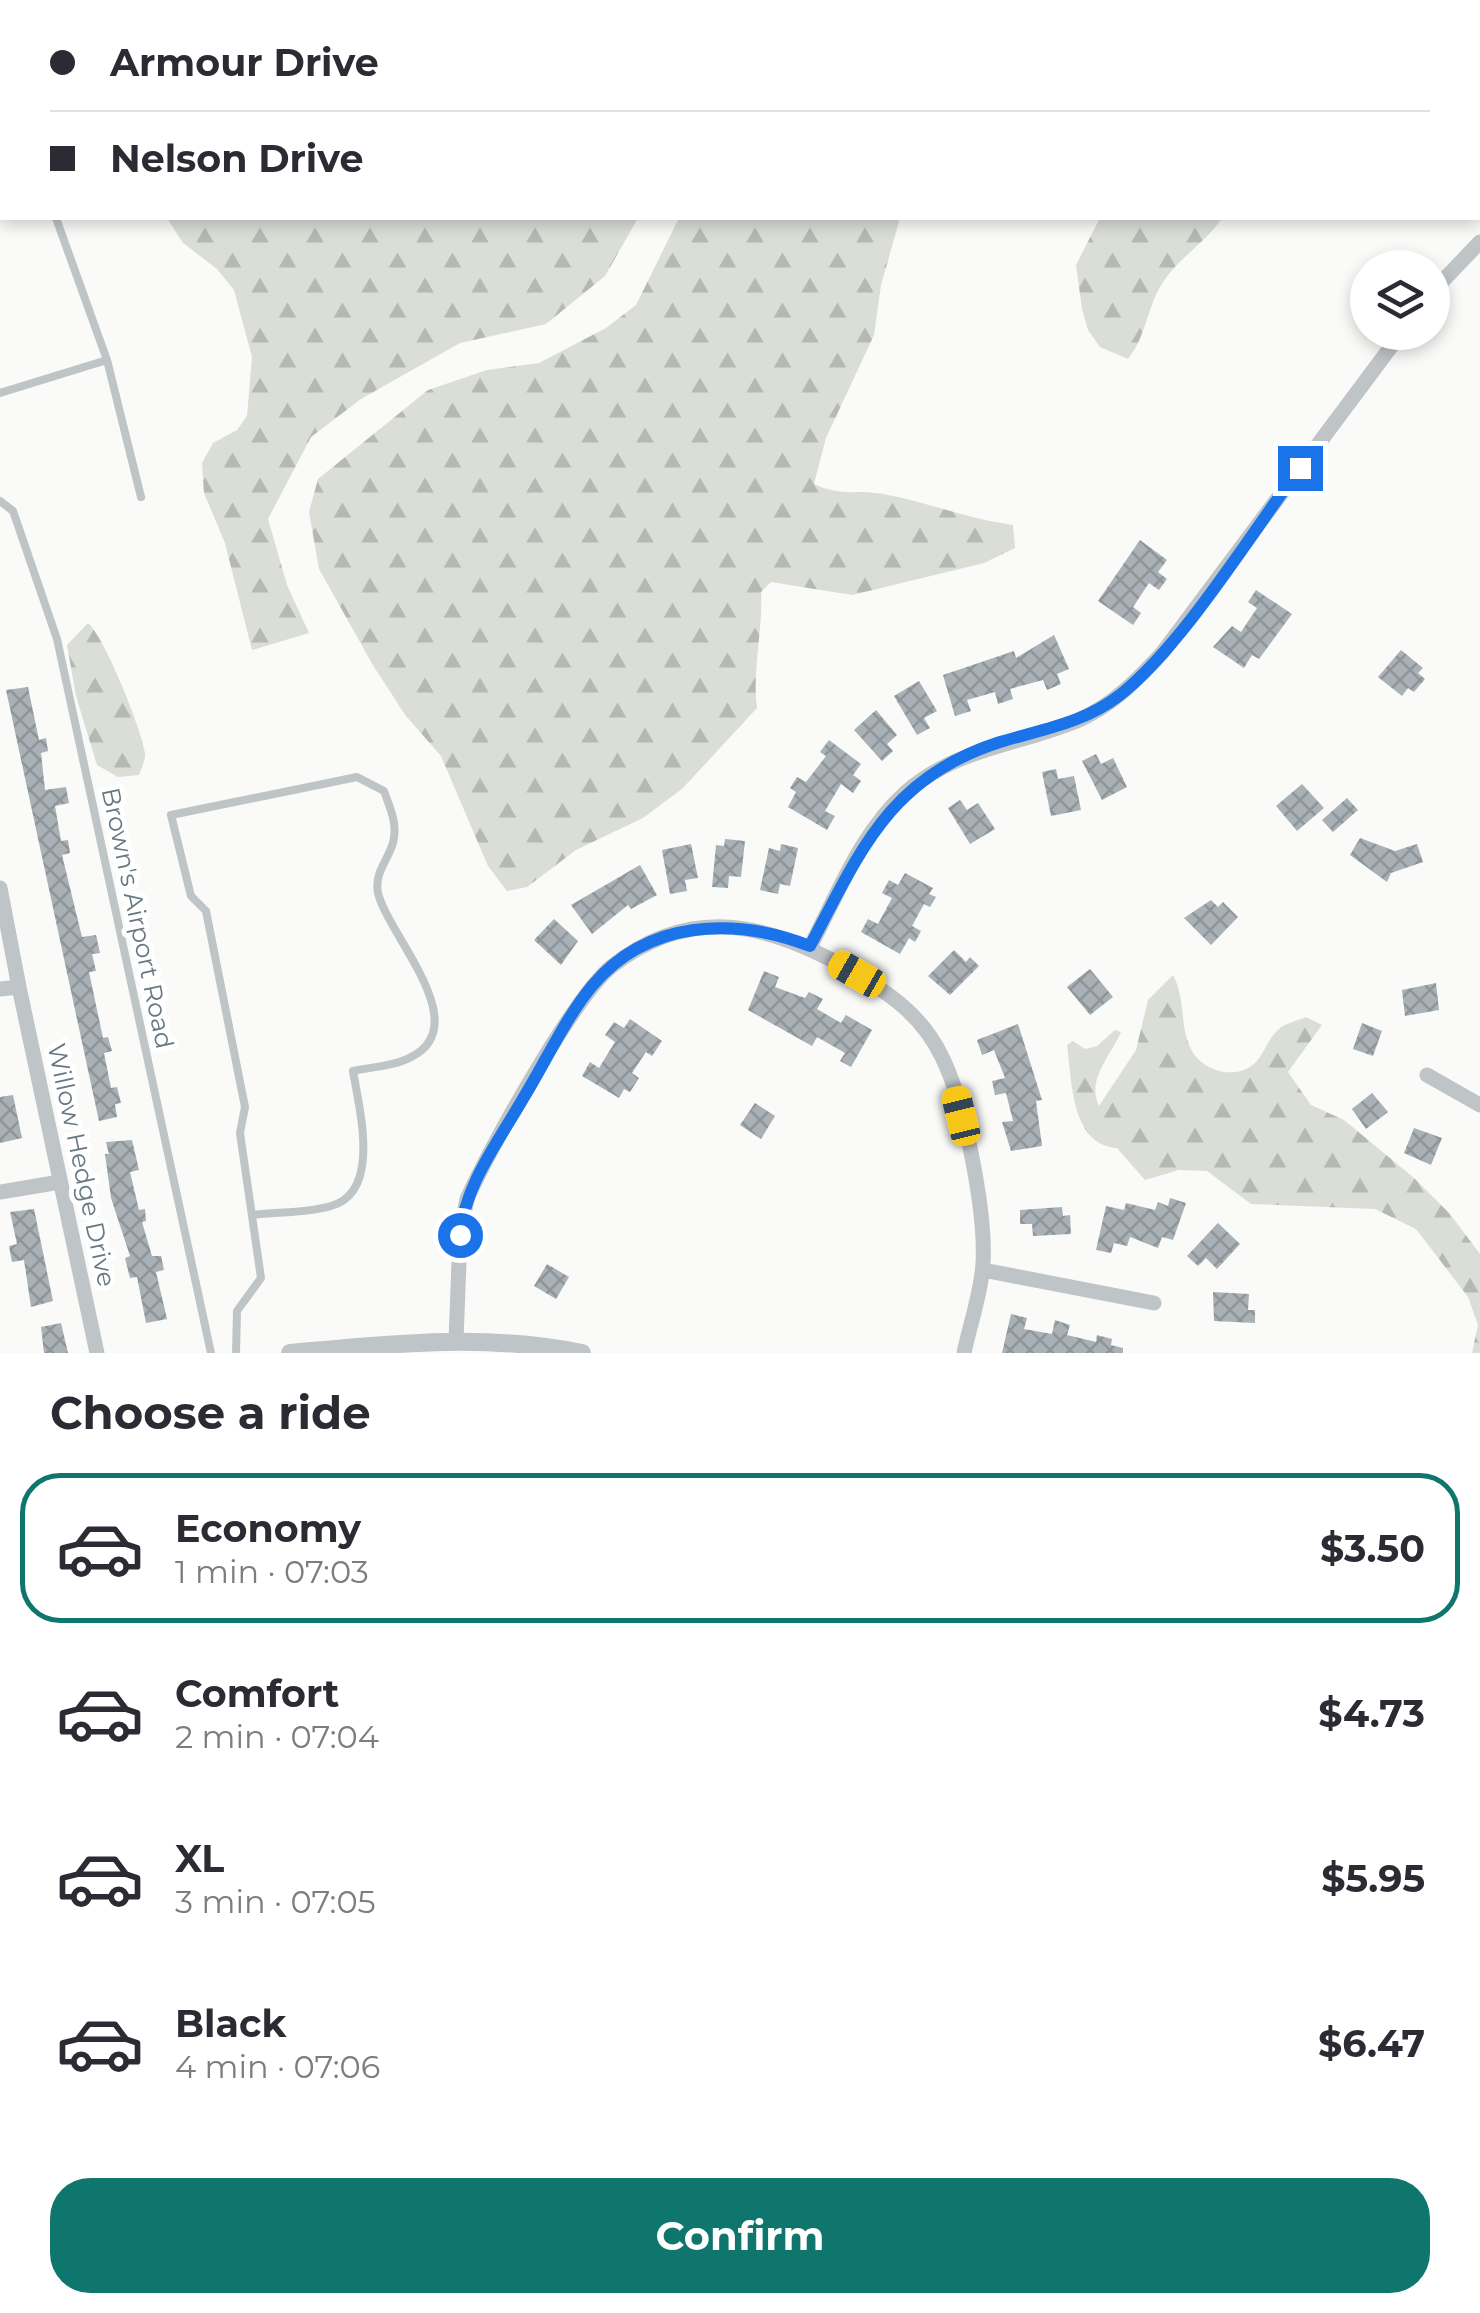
<!DOCTYPE html>
<html lang="en">
<head>
<meta charset="utf-8">
<style>
	:root { --surface:#fff; --page:#f2f2f3; --text:#2b2b33; --muted:#7c7c81; --line:#e1e1e2; --accent:#0f766e }
	body { margin:0; font-family:Montserrat,sans-serif; background:var(--page); color:var(--text); height:100vh; display:flex; flex-direction:column; font-size:38px; white-space:nowrap }
	* { box-sizing:border-box; margin:0 }
	p { font-size:32px; color:var(--muted) }
	.icon { flex:none; width:55px; height:55px; fill:none; stroke:currentColor; stroke-width:2; stroke-linecap:round; stroke-linejoin:round }
	.map { position:relative; height:1353px; overflow:hidden }
	.panel { display:flex; flex-direction:column; background:var(--surface); flex:1 }
	.panel>* { flex:none }
	.top-card { position:absolute; left:0px; top:0px; width:1480px; height:220px; box-shadow:0 5px 15px #0003; display:grid; align-content:center; height:220px; padding:0 50px; background:var(--surface) }
	.fabs { position:absolute; left:1350px; top:250px; display:grid; gap:20px }
	.fabs a { display:grid; place-items:center; width:100px; height:100px; border-radius:50%; background:var(--surface); box-shadow:0 5px 15px #0003; font-size:50px }
	.end { position:absolute; width:45px; height:45px; margin:-22px; border:12px solid #1a73e8; background:#fff; box-shadow:0 0 0 5px #fff }
	.from { border-radius:50% }
	.car { position:absolute; width:30px; height:60px; margin:-30px -15px; border-radius:12px; box-shadow:0 0 8px 2px #0007; background:linear-gradient(#f5c518 24%,#345 0 40%,#f5c518 0 76%,#345 0 86%,#f5c518 0) }
	.top-card b { display:flex; align-items:center; gap:35px; height:95px; font-size:38px }
	.top-card b+b { border-top:2px solid var(--line) }
	.top-card i { width:25px; height:25px; background:var(--text) }
	ul { padding:0; list-style:none }
	li { display:flex; align-items:center; gap:30px; height:150px; margin:0 20px 15px; padding:0 30px; border:5px solid transparent; border-radius:40px }
	li div { flex:1 }
	li b { display:block; font-size:38px }
	li em { font-style:normal; font-weight:700 }
	li.active { border-color:var(--accent) }
	li>.icon { width:90px; height:90px; stroke-width:1.5 }
	h2 { padding:0 50px; font-size:45px; line-height:120px }
	.cta { display:flex; gap:20px; margin-top:auto; padding:20px 50px }
	.cta a { flex:1; height:115px; border-radius:40px; background:var(--accent); color:#fff; font-size:40px; font-weight:700; line-height:115px; text-align:center }
	.map>svg:first-child { display:block }
	.forest { fill:url(#forest-firs) }
	.lines { fill:none; stroke-linecap:round; stroke-linejoin:round }
	.stream { stroke:#b8c5c8; stroke-width:5 }
	.building { fill:url(#building-cross-hatch) }
	.service { stroke:#bfc4c7; stroke-width:8 }
	.minor { stroke:#bfc4c7; stroke-width:15 }
	.tertiary { stroke:#bfc4c7; stroke-width:18 }
	.route { stroke:#1a73e8; stroke-width:12 }
	.labels { text-anchor:middle; stroke-width:10; stroke-linejoin:round; paint-order:stroke }
	.street-label { font-size:25px; fill:#667780; stroke:#fff }
</style>
</head>
<body>
<div class="map">
<svg width="1480" height="1353" viewBox="0 0 1480 1353">
	<defs>
		<pattern id="forest-firs" width="22" height="20" patternUnits="userSpaceOnUse" patternTransform="scale(2.5)"><rect width="22" height="20" fill="#daded7"/><path d="M5 1l3.5 6h-7zM16 11l3.5 6h-7z" fill="#b5b9b4"/></pattern>
		<pattern id="building-cross-hatch" width="8" height="8" patternUnits="userSpaceOnUse" patternTransform="scale(2.5)"><rect width="8" height="8" fill="#a9b1b6"/><path d="M0 0l8 8M0 8l8-8" fill="none" stroke="#8d9599"/></pattern>
	</defs>
	<rect width="100%" height="100%" fill="#fafaf8"/>
	<path class="forest" d="M60 0H468L469 2H61Z
		M167 218H638L605 276 546 324 460 343 361 399 311 437 268 519 287 585 309 633 252 650 225 543 204 493 202 463 213 443 237 430 247 416 252 357 234 290 217 269 183 243Z
		M679 218H900L881 285 874 335 826 438 814 484C838 496 857 490 883 494 927 502 968 519 1013 525L1015 548 984 563 852 595 771 582 761 592C763 632 752 669 757 708L683 788 643 818 576 850 527 887 507 891 488 866 441 756 406 716 374 667 319 569 309 512 318 479 428 390 487 370 539 363 606 328 636 305Z
		M1100 218H1222C1205 244 1175 260 1160 287 1147 310 1145 338 1128 359L1100 347 1088 330 1082 309 1076 265Z
		M88 623C104 636 142 730 145 753 146 759 141 769 139 775L118 777 97 765 76 696 67 645Z
		M1173 975C1186 999 1179 1025 1191 1049 1202 1072 1238 1081 1256 1062 1265 1052 1268 1039 1278 1030 1285 1023 1297 1021 1306 1017L1322 1025 1288 1072 1311 1105 1344 1120 1414 1178 1450 1214 1480 1254V1353H1472L1478 1325 1468 1297 1416 1229 1375 1209 1251 1204 1207 1171 1179 1170 1145 1180 1117 1148C1071 1145 1072 1081 1067 1045L1073 1041 1085 1049 1097 1046 1115 1030 1121 1032C1111 1056 1086 1079 1099 1106L1136 1050 1148 1000Z"/>
	<g class="lines">
		<path class="stream" d="M1362 0 1363 2"/>
	</g>
	<path class="building" d="M1140 540 1167 560 1158 572 1167 579 1159 590 1149 583 1133 607 1141 613 1133 625 1098 601Z
		M1256 590 1292 614 1259 659 1252 655 1244 668 1213 647 1232 626 1241 632 1257 608 1248 602Z
		M1054 635 1069 669 1057 674 1061 684 1047 690 1043 680 1010 689 1013 699 998 704 995 692 967 700 971 711 955 716 943 675 1014 651 1016 658Z
		M1401 650 1423 668 1418 673 1425 679 1414 692 1408 688 1402 696 1378 677Z
		M919 681 937 711 924 718 930 728 917 735 894 696Z
		M28 687 39 740 46 738 48 751 41 753 45 790 66 787 69 803 55 806 61 841 68 840 70 853 62 855 82 937 96 935 100 953 92 954 96 971 89 972 103 1038 108 1037 112 1051 104 1053 111 1088 117 1087 121 1103 115 1104 117 1117 99 1121 6 690Z
		M876 710 897 735 887 744 893 751 882 761 854 730Z
		M829 740 861 764 853 775 861 781 853 793 841 784 825 811 835 816 827 830 788 807 796 792 790 788 797 777 806 782 826 756 820 752Z
		M1096 754 1101 764 1113 758 1127 787 1102 800 1082 761Z
		M1056 769 1058 779 1074 776 1081 810 1051 816 1042 772Z
		M1302 784 1324 808 1297 831 1276 806Z
		M1347 798 1358 810 1333 832 1322 820Z
		M960 800 967 810 978 803 995 829 970 844 948 808Z
		M1360 838 1395 851 1417 844 1423 862 1391 873 1387 882 1350 855Z
		M725 839 745 841 741 877 729 876 728 888 712 887 716 845 724 846Z
		M691 844 698 878 685 880 687 891 670 894 662 850Z
		M781 844 798 848 790 886 780 884 778 894 760 890 769 848 780 851Z
		M640 865 657 895 631 909 628 905 592 934 571 905Z
		M905 873 933 888 929 894 936 897 930 907 924 904 912 926 921 931 915 942 909 938 900 954 861 932 868 919 878 924 892 898 882 893 889 880 898 885Z
		M1211 900 1218 907 1223 902 1238 917 1211 945 1184 918Z
		M554 919 578 941 561 965 534 940Z
		M954 950 966 962 970 957 979 966 950 995 928 976Z
		M1090 969 1113 997 1090 1015 1067 987Z
		M764 971 779 977 775 987 805 998 809 992 823 999 817 1009 841 1023 846 1015 872 1030 851 1067 840 1061 845 1053 817 1037 812 1046 748 1010Z
		M1436 983 1439 1010 1405 1016 1402 990Z
		M630 1019 662 1041 652 1056 646 1052 632 1073 639 1078 630 1092 624 1089 619 1098 582 1076 590 1062 599 1068 615 1042 605 1035 614 1022 624 1028Z
		M1362 1023 1382 1031 1373 1056 1353 1049Z
		M1018 1024 1042 1100 1036 1101 1042 1146 1011 1151 1002 1122 1013 1121 1006 1093 995 1095 992 1081 1005 1078 994 1050 982 1055 977 1040Z
		M1372 1093 1388 1112 1366 1129 1352 1109Z
		M13 1095 22 1138 0 1143V1097Z
		M755 1103 775 1116 761 1139 740 1125Z
		M1414 1128 1442 1138 1431 1165 1404 1153Z
		M132 1140 139 1170 130 1172 139 1210 145 1209 146 1221 142 1222 152 1256H161L164 1270 156 1272 167 1319 146 1323 137 1277 130 1278 125 1258 130 1256 111 1198 105 1154H109L106 1142Z
		M1170 1198 1186 1203 1173 1240 1162 1237 1158 1248 1130 1237 1127 1246 1114 1243 1111 1253 1096 1250 1106 1206 1124 1210 1126 1203 1155 1210 1158 1202 1168 1206Z
		M1062 1207 1063 1216 1070 1215 1071 1234 1033 1236 1032 1224H1020V1210Z
		M34 1209 53 1301 31 1307 24 1260 12 1262 9 1246 17 1244 10 1212Z
		M1218 1223 1240 1244 1217 1269 1206 1258 1198 1266 1187 1256Z
		M547 1264 569 1277 556 1299 534 1286Z
		M1213 1292 1249 1294 1248 1310H1255V1323L1214 1321Z
		M1011 1314 1027 1318 1024 1329 1052 1334 1055 1320 1070 1325 1067 1335 1096 1342 1097 1335 1112 1339 1111 1345 1123 1348V1353H1002Z
		M61 1323 68 1353H44L41 1327Z"/>
	<g class="lines">
		<path class="service" d="M0 63 2 69
			M107 360 141 497
			M0 393 107 360 56 218
			M0 501 13 511 57 639 211 1353
			M236 1353 237 1311 261 1278 240 1133 245 1107 206 911 191 896 171 815 357 777 384 791C390 808 398 824 393 843 388 860 374 873 378 893 388 935 474 1023 413 1056 396 1066 372 1067 353 1071 359 1108 382 1192 331 1206 308 1213 278 1212 253 1215"/>
		<path class="minor" d="M1432 292 1480 242
			M0 888 19 987 0 989
			M810 947C838 894 861 832 906 792 958 747 1021 745 1081 719 1114 704 1139 678 1163 652L1402 332
			M19 987 97 1353
			M1427 1075 1480 1105
			M0 1192 60 1182
			M983 1270 1154 1303
			M456 1341 460 1235 467 1199C488 1151 574 997 611 967 691 904 768 923 850 970 889 993 922 1015 942 1057 965 1103 986 1213 983 1264 981 1294 970 1324 964 1353"/>
		<path class="tertiary" d="M290 1353C388 1344 485 1333 582 1353"/>
	</g>
	<g class="lines">
		<path class="route" d="M460 1235C465 1184 499 1141 524 1097 546 1061 565 1019 592 986 648 919 735 917 810 946 860 852 889 777 1000 742 1043 729 1084 723 1120 695 1183 645 1250 535 1300 468"/>
	</g>
	<g class="labels">
		<g class="street-label">
			<text transform="translate(138 918) rotate(78)" y="9">Brown's Airport Road</text>
			<text transform="translate(82 1165) rotate(78)" y="9">Willow Hedge Drive</text>
		</g>
	</g>
</svg>
<div class="fabs">
<a><svg class="icon" aria-label="layers" viewBox="0 0 24 24"><path d="M12 4l9 5-9 5-9-5zM3 14l9 5 9-5"/></svg></a>
</div>
<i class="end from" style="left:460px;top:1235px"></i>
<i class="end" style="left:1300px;top:468px"></i>
<i class="car" style="left:857px;top:974px;rotate:300deg"></i>
<i class="car" style="left:961px;top:1116px;rotate:346deg"></i>
<div class="top-card">
<b><i class="from"></i>Armour Drive</b>
<b><i></i>Nelson Drive</b>
</div>
</div>
<section class="panel">
<h2>Choose a ride</h2>
<ul>
<li class="active"><svg class="icon" aria-label="car" viewBox="0 0 24 24"><path d="M5 17H2v-5l4-1 3-4h7l3 4 3 1v5h-3M9 17h6M6 11h13"/><circle cx="7" cy="17" r="2"/><circle cx="17" cy="17" r="2"/></svg><div><b>Economy</b><p>1 min · 07:03</p></div><em>$3.50</em></li>
<li><svg class="icon" aria-label="car" viewBox="0 0 24 24"><path d="M5 17H2v-5l4-1 3-4h7l3 4 3 1v5h-3M9 17h6M6 11h13"/><circle cx="7" cy="17" r="2"/><circle cx="17" cy="17" r="2"/></svg><div><b>Comfort</b><p>2 min · 07:04</p></div><em>$4.73</em></li>
<li><svg class="icon" aria-label="car" viewBox="0 0 24 24"><path d="M5 17H2v-5l4-1 3-4h7l3 4 3 1v5h-3M9 17h6M6 11h13"/><circle cx="7" cy="17" r="2"/><circle cx="17" cy="17" r="2"/></svg><div><b>XL</b><p>3 min · 07:05</p></div><em>$5.95</em></li>
<li><svg class="icon" aria-label="car" viewBox="0 0 24 24"><path d="M5 17H2v-5l4-1 3-4h7l3 4 3 1v5h-3M9 17h6M6 11h13"/><circle cx="7" cy="17" r="2"/><circle cx="17" cy="17" r="2"/></svg><div><b>Black</b><p>4 min · 07:06</p></div><em>$6.47</em></li>
</ul>
<div class="cta"><a>Confirm</a></div>
</section>
</body>
</html>
